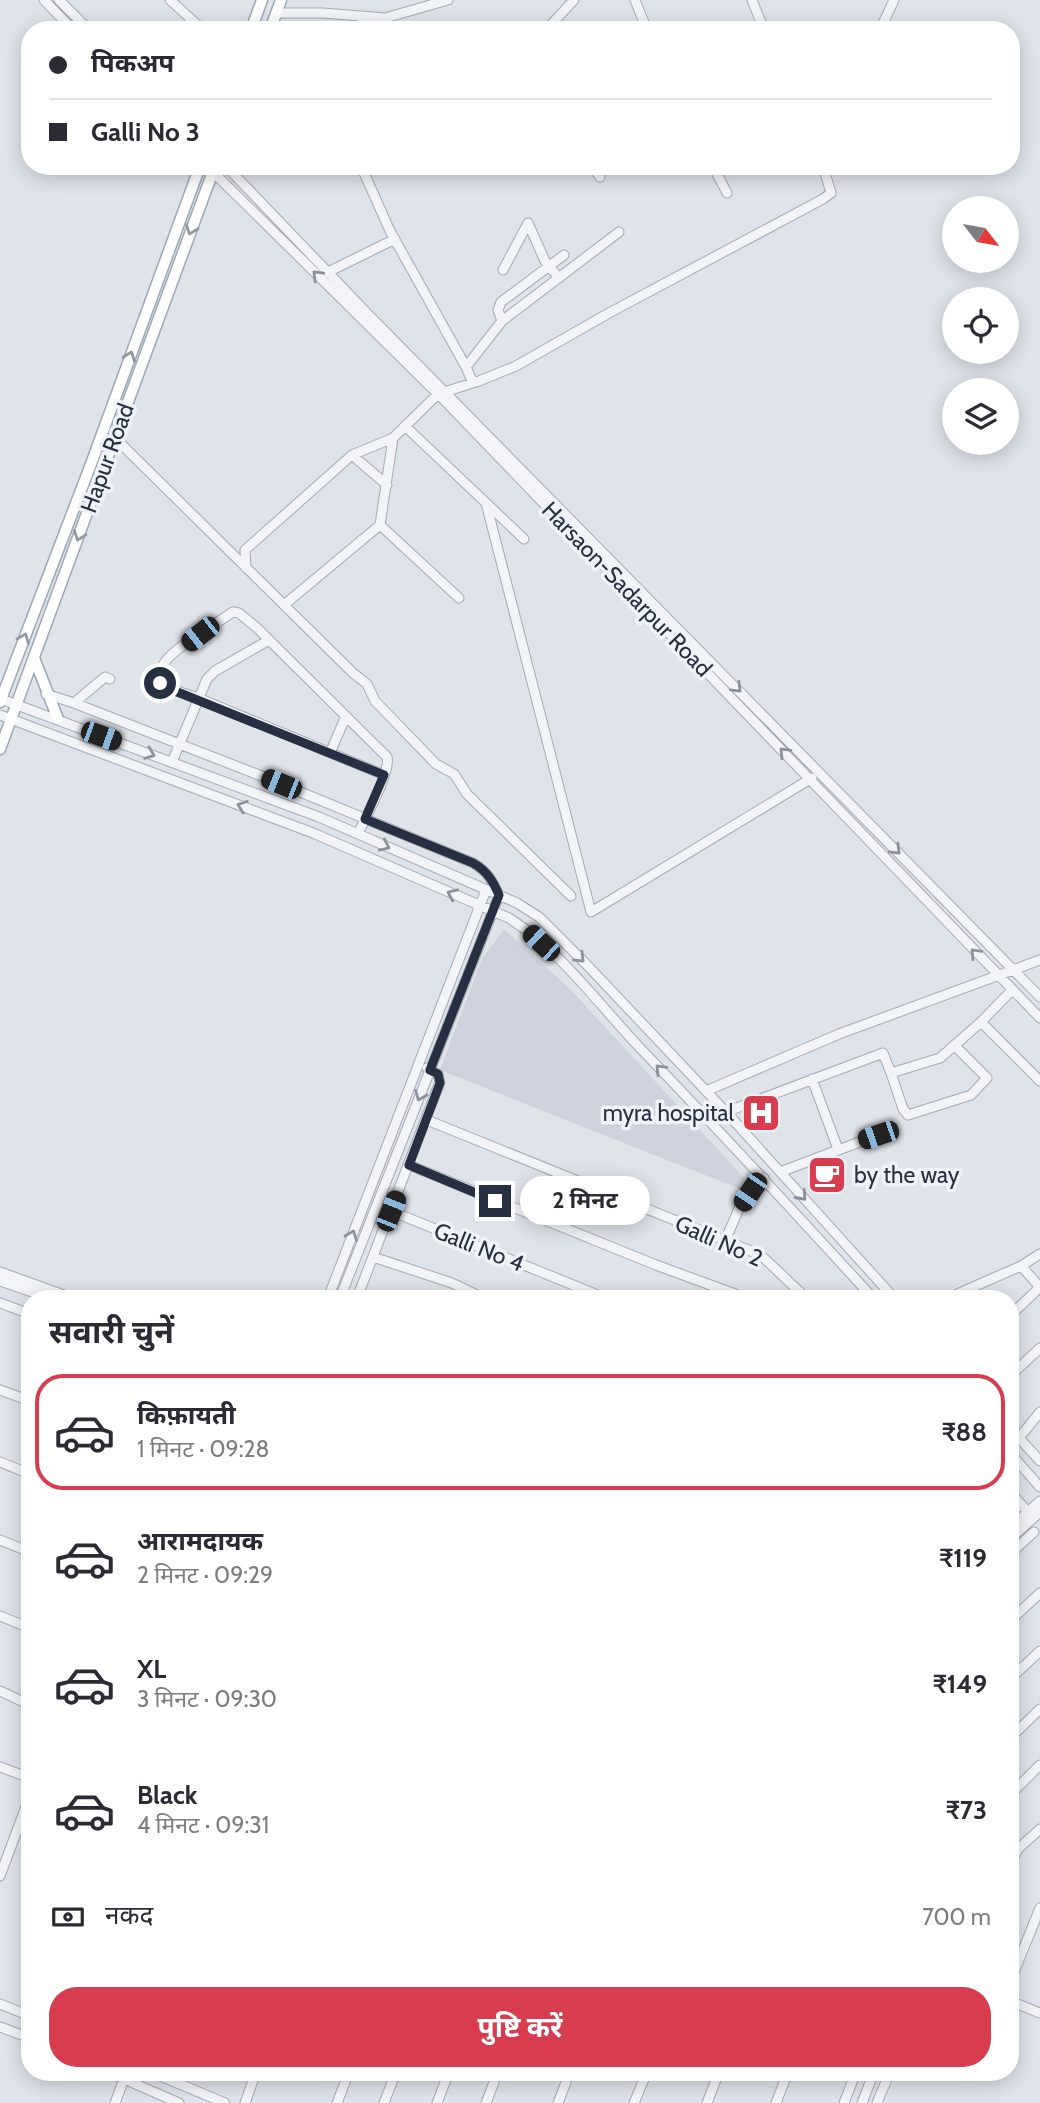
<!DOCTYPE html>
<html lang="hi">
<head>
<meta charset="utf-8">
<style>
	:root { --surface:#fff; --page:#f2f2f3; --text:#2b2b33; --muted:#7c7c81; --line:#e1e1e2; --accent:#d73c4f }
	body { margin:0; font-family:Cabin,"Noto Sans Devanagari",sans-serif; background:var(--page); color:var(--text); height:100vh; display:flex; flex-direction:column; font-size:26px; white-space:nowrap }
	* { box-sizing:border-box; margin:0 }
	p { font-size:23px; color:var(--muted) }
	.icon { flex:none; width:38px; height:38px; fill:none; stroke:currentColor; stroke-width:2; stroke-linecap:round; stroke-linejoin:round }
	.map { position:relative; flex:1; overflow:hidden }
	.details { position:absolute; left:21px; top:1290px; width:998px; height:791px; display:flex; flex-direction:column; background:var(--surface); border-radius:28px; box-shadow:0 4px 18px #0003 }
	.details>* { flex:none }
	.banner { position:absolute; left:21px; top:21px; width:999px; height:154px; border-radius:28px; box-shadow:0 4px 18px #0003; display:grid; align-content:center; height:154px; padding:0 28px; background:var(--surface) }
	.needle { width:46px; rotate:121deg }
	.tools { position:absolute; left:942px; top:196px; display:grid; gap:14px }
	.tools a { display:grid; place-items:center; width:77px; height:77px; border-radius:50%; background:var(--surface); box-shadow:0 4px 18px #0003; font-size:35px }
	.end { position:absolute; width:32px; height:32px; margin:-16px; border:9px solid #273042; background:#fff; box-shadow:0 0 0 4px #fff }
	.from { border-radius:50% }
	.bubble { position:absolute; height:49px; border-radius:24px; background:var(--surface); box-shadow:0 4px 18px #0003; font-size:23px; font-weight:700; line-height:49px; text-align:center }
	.car { position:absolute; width:21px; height:42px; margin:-21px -10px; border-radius:9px; box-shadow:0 0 5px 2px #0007; background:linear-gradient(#222 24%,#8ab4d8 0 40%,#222 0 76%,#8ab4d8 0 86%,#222 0) }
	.banner b { display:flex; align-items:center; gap:24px; height:66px; font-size:26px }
	.banner b+b { border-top:2px solid var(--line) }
	.banner i { width:18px; height:18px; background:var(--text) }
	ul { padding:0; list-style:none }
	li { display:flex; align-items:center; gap:21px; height:116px; margin:0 14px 10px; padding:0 14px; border:4px solid transparent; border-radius:28px }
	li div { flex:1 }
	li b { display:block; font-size:26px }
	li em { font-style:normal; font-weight:700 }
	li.on { border-color:var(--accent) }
	li>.icon { width:63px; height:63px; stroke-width:1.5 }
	h2 { padding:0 28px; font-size:32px; line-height:84px }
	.pay { display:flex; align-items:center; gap:18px; height:77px; padding:0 28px; font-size:26px }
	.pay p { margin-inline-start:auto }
	.button { display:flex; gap:14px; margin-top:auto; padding:14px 28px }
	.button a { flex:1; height:80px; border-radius:28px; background:var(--accent); color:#fff; font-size:28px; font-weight:700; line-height:80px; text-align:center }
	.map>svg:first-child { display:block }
	.built { fill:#cdd2dc }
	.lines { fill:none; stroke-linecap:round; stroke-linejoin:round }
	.minor-casing { stroke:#a4aab4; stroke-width:11 }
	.major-casing { stroke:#9ea7b6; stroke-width:13 }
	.minor { stroke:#f2f4f8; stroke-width:9 }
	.major { stroke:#fff; stroke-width:10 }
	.oneway { stroke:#9398a0 }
	.oneway2 { stroke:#8c929d }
	.route { stroke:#273042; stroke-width:9 }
	.labels { text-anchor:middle; stroke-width:7; stroke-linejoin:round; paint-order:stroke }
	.street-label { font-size:23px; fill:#273042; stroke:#eff2f7 }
	.poi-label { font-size:23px; fill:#273042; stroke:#eff2f7; text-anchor:end }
</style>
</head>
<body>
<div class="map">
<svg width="1040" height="2103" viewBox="0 0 1040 2103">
	<rect width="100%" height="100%" fill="#dfe3ea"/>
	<path class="built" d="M504 929 570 989 749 1183 743 1190 440 1070 482 959Z"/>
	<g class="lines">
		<g class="minor-casing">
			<path id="minor" d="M44 0 73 30
				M59 0 89 30
				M170 0 203 30
				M635 0 647 30
				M752 0 764 30
				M276 13H323L385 18 448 0
				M360 16 371 30
				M378 19 400 30
				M546 30 574 0
				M880 30 894 0
				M207 166 443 399 1040 1018
				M226 166 367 313 1040 997
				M361 166 390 231 466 367 473 383
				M592 166 600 177
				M713 166 727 193
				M528 223 545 261 559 278
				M503 270 528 223
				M328 272 395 239
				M502 321 619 232
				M466 367 502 321 498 310 501 302 564 255
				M405 426 524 539
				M115 438 353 673 367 684 375 701 436 764 454 774 467 794 571 896
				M393 438 380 525 459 598
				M352 455 387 485
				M486 503 591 912 812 778
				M246 568 245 550 352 455 393 438 438 394 479 381 516 366 609 313 823 199 831 193 823 166
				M284 605 380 525
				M46 694 74 703 105 677 110 679
				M1 699 319 817 517 903 539 917 588 966 726 1112 894 1298
				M74 703 259 775 473 863C487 871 493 881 499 896L493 911 340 1298
				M0 715 313 833 509 918C561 951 599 1005 641 1049 720 1131 797 1215 873 1298
				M330 753 346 716
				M172 762 207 679 215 671 269 640
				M358 834C365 818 391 772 387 757L257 628 239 613 233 612C217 623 175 647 165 662 160 668 161 676 160 683L165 687 198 698 384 775
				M981 1022 1040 1081
				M891 1073 903 1109 908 1115 971 1095 987 1078 954 1045
				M812 1079 838 1149
				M706 1091 839 1034 1040 960
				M726 1112 883 1053 891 1073 940 1058 981 1022 1012 990
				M427 1120 751 1251 764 1258 806 1298
				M409 1165 656 1265 735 1294 740 1298
				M780 1172 878 1135
				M391 1211 605 1298
				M725 1241 741 1204 764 1178
				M373 1257 452 1283 483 1298
				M0 1272 72 1298
				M0 1281 50 1298
				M328 1298 486 890
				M357 1298 440 1082 438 1074 427 1068
				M948 1298 1021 1266 1040 1254
				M0 1303 30 1314
				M1010 1316 1040 1287 1021 1266
				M1010 1376 1040 1348
				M0 1390 30 1401
				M1010 1428 1040 1461
				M1019 1438 1040 1412
				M1010 1453 1040 1487
				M0 1462 30 1474
				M1010 1492 1030 1514
				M1010 1514 1021 1504
				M1010 1528 1040 1501
				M1010 1539 1040 1512
				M0 1540 30 1552
				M1010 1554 1034 1532
				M0 1616 30 1628
				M1010 1621 1040 1593
				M1010 1679 1040 1651
				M0 1691 30 1705
				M1010 1738 1040 1709
				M0 1767 30 1778
				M1010 1795 1040 1765
				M1010 1863 1019 1848 1040 1829
				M0 1876 30 1796
				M1010 1982 1040 1908
				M1010 2001 1040 2013
				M0 2004 30 2016
				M25 2014 30 2000
				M0 2027 30 2038
				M108 2072 179 2103
				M151 2072 225 2103
				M115 2103 124 2079
				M245 2103 256 2072
				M337 2103 349 2072
				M384 2103 396 2072
				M437 2103 449 2072
				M486 2103 498 2072
				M558 2103 570 2072
				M634 2103 647 2072
				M707 2103 719 2072
				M776 2103 788 2072
				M844 2103 856 2072
				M862 2103 874 2072
				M877 2103 890 2072"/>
		</g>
		<g class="major-casing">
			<path id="major" d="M251 30 262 0
				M270 30 281 0
				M34 658 58 719
				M0 702 91 464 200 166
				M0 749 215 166"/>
		</g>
		<use href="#minor" class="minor"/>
		<use href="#major" class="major"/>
	</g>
	<defs><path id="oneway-chevron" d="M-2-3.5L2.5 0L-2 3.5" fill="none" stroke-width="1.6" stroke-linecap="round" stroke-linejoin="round" transform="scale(1.75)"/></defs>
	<g class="oneway">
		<use href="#oneway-chevron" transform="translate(191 230) rotate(110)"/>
		<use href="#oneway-chevron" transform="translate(130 356) rotate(-70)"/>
		<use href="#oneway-chevron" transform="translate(79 536) rotate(110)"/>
		<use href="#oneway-chevron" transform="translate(24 638) rotate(-69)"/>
	</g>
	<g class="oneway2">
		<use href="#oneway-chevron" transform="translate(317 275) rotate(-135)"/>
		<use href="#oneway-chevron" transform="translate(737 688) rotate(45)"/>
		<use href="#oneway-chevron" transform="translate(784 752) rotate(-134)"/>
		<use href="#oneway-chevron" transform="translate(150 754) rotate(21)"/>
		<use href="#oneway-chevron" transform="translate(242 806) rotate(-160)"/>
		<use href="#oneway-chevron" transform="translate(385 846) rotate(24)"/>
		<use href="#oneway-chevron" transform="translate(896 850) rotate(45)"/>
		<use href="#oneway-chevron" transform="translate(452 894) rotate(-156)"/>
		<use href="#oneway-chevron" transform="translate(975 953) rotate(-134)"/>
		<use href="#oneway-chevron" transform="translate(580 958) rotate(45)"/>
		<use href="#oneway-chevron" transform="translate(660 1069) rotate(-134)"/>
		<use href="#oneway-chevron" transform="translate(420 1096) rotate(112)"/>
		<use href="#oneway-chevron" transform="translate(802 1196) rotate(48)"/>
		<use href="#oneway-chevron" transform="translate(352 1235) rotate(-69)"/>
	</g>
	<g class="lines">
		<path class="route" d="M160 683 165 687 384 775 365 819 473 863C487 871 493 881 499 895L430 1070 438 1074 440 1083 409 1165 495 1201"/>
	</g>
	<defs>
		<g id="hospital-square" transform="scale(2.0125)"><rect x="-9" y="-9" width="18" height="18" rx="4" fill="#d73c4f" stroke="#eff2f7"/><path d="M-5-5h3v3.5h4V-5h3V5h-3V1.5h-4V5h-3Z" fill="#fff"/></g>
		<g id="cafe-square" transform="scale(2.0125)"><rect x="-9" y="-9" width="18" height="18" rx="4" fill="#d73c4f" stroke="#eff2f7"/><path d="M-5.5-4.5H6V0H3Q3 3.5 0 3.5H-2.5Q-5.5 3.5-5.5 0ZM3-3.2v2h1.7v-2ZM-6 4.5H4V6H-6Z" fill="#fff"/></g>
	</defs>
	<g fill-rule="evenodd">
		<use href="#hospital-square" x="761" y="1113"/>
		<use href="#cafe-square" x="827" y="1175"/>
	</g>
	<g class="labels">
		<g class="street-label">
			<text transform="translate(107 458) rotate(-70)" y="8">Hapur Road</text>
			<text transform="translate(627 589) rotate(46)" y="8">Harsaon-Sadarpur Road</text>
			<text transform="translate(719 1241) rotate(24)" y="8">Galli No 2</text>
			<text transform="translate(479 1247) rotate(22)" y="8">Galli No 4</text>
		</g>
		<g class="poi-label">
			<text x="734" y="1121">myra hospital</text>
			<text x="854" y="1183" text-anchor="start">by the way</text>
		</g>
	</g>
</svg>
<div class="tools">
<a><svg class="needle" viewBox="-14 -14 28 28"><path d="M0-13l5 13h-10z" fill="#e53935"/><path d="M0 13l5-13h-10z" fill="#7c7c81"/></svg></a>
<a><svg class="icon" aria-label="locate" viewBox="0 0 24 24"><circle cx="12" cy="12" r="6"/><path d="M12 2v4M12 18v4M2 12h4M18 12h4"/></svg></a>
<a><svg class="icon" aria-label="layers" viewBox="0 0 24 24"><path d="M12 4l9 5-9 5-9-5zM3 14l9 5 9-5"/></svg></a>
</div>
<i class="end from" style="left:160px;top:683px"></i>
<i class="end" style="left:495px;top:1201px"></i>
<div class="bubble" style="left:520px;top:1176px;width:130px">2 मिनट</div>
<i class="car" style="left:200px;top:634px;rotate:232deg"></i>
<i class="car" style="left:101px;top:736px;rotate:110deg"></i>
<i class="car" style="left:281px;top:784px;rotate:292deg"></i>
<i class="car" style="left:541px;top:943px;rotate:313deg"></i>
<i class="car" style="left:878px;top:1135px;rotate:251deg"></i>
<i class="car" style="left:750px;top:1192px;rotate:214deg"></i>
<i class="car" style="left:391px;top:1211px;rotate:22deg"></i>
<div class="banner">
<b><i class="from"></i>पिकअप</b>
<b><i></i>Galli No 3</b>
</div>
<section class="details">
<h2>सवारी चुनें</h2>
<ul>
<li class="on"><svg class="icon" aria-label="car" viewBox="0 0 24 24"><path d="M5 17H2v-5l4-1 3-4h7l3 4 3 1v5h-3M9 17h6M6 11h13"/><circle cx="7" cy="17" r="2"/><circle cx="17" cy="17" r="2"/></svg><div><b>किफ़ायती</b><p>1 मिनट · 09:28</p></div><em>₹88</em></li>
<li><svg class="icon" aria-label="car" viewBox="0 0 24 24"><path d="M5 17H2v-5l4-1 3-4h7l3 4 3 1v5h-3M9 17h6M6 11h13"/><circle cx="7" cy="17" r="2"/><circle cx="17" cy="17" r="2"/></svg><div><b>आरामदायक</b><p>2 मिनट · 09:29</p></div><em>₹119</em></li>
<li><svg class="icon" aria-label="car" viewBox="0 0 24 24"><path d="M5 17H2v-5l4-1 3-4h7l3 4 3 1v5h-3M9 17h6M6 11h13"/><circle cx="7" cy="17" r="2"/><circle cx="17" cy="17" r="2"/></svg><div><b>XL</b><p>3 मिनट · 09:30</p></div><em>₹149</em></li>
<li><svg class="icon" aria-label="car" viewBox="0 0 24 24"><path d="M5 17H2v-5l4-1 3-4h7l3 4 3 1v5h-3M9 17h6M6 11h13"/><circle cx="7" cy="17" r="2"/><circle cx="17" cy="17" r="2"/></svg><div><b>Black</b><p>4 मिनट · 09:31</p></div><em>₹73</em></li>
</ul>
<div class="pay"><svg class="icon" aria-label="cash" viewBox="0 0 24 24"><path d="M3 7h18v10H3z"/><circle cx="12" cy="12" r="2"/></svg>नकद<p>700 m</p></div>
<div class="button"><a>पुष्टि करें</a></div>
</section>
</div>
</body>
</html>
